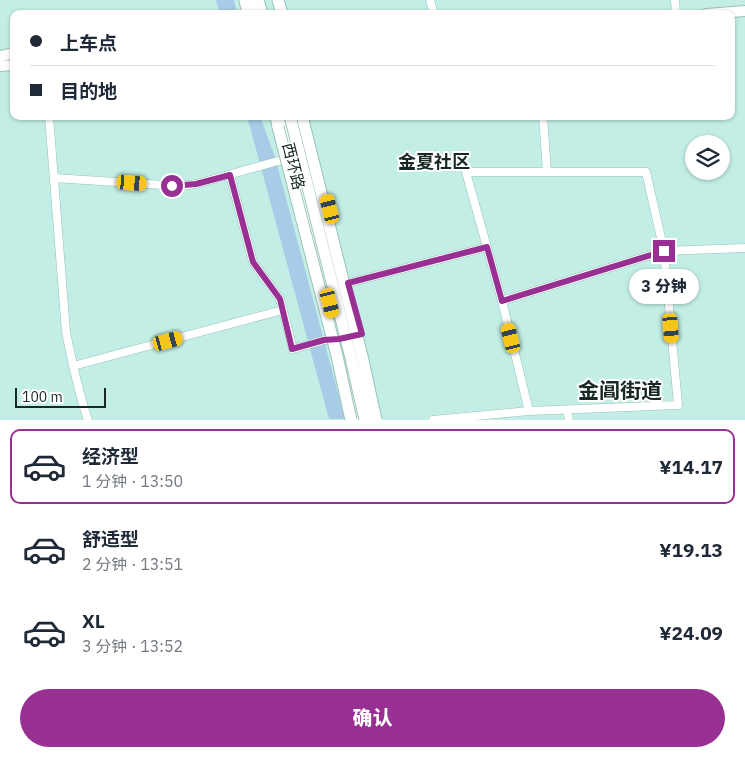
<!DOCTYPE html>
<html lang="zh">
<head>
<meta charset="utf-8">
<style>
	:root { --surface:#fff; --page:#f2f2f3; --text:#1f2937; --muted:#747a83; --line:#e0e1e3; --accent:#983094 }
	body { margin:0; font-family:"IBM Plex Sans","Noto Sans SC",sans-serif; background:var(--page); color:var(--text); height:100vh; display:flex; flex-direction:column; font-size:19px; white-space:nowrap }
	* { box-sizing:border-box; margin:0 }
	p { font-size:16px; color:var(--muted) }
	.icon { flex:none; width:28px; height:28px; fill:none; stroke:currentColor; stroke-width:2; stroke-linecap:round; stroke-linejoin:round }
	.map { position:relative; height:420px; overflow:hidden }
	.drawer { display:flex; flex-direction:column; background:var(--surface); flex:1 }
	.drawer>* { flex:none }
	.top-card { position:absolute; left:10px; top:10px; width:725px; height:110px; border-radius:10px; box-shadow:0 1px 4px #0004; display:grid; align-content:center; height:110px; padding:0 20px; background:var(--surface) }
	.fabs { position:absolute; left:685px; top:135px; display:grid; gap:10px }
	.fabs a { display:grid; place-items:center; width:45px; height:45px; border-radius:50%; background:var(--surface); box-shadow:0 1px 4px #0004; font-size:25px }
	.scale { position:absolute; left:15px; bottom:12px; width:91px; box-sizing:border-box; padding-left:5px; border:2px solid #172825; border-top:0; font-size:14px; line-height:18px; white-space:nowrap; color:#172825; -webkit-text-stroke:4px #fff; paint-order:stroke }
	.end { position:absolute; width:22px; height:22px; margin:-11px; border:6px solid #983094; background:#fff; box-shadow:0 0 0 2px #fff }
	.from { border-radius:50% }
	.bubble { position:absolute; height:35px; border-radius:18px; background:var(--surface); box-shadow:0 1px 4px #0004; font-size:16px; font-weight:800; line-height:35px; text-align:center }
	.car { position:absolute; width:15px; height:30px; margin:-15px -8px; border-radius:6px; box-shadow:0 0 4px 1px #0007; background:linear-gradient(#f5c518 24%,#345 0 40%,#f5c518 0 76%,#345 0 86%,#f5c518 0) }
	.top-card b { display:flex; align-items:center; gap:18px; height:48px; font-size:19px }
	.top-card b+b { border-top:1px solid var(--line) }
	.top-card i { width:12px; height:12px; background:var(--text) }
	ul { padding:9px 0 0; list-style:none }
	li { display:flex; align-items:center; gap:15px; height:75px; margin:0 10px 8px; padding:0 10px; border:2px solid transparent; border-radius:10px }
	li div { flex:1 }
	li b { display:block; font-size:19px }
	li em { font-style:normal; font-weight:800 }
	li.on { border-color:var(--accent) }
	li>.icon { width:45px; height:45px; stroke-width:1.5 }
	.action { display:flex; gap:10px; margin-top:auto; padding:10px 20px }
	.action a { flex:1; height:58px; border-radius:30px; background:var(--accent); color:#fff; font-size:20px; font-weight:800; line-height:58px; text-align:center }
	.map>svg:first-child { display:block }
	.water { fill:#a8cce7 }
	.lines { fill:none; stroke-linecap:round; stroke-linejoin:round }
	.minor-casing { stroke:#98c3bb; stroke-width:9 }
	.major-casing { stroke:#98c3bb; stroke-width:12 }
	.highway-casing { stroke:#98c3bb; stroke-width:13 }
	.minor { stroke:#fff; stroke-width:8 }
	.major { stroke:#fff; stroke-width:10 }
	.highway { stroke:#fff; stroke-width:11 }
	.highway-bridge-casing { stroke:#98c3bb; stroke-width:13; stroke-linecap:butt }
	.highway-bridge { stroke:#fff; stroke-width:11 }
	.route { stroke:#983094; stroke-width:6 }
	.labels { text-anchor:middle; stroke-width:4; stroke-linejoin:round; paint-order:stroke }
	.street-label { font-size:16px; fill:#172825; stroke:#fff }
	.neighbourhood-label { font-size:18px; font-weight:bold; fill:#172825; stroke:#fff }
	.district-label { font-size:21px; font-weight:bold; fill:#172825; stroke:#fff }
</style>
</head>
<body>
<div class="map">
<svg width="745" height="420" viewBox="0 0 745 420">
	<rect width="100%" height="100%" fill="#c2eee6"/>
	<path class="water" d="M216 0H234L237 14H220Z
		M247 116H260L275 157 345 419H329Z"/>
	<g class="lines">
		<g class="minor-casing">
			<path id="minor" d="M430 0 434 14
				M675 0 676 14
				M49 116 66 332C72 362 78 391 88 420
				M543 116 547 172
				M230 175 253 262 280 299 293 349 324 340H337
				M54 178 179 186 196 184 278 161 291 160
				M348 283 487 247
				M502 301 664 251 745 248
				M73 366 283 310
				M567 410 569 420
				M433 420 529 411 678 405 664 251 646 172H466L502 301 529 411"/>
		</g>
		<g class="major-casing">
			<path id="major" d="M251 0 255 14
				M707 14 745 11
				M0 56 14 53
				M0 66 14 65
				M282 116 344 360 357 420"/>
		</g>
		<g class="highway-casing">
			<path id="highway" d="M245 0 248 14
				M258 0 262 14
				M278 0 282 14
				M276 116 278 127"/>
		</g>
		<use href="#minor" class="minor"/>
		<use href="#major" class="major"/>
		<use href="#highway" class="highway"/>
		<g class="highway-bridge-casing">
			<path id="highway-bridge" d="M290 116 351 358 365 420
				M302 116 362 356 376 420
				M278 127 337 356 351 420"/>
		</g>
		<use href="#highway-bridge" class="highway-bridge"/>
	</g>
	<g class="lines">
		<path class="route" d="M172 186 196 184 230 175 253 262 280 299 292 349 324 340 339 339 362 334 348 283 487 247 502 301 664 251"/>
	</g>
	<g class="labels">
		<g class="street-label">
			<text transform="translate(294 166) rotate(76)" y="6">西环路</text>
		</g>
		<g class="neighbourhood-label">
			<text x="434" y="168">金夏社区</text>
		</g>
		<g class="district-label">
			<text x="620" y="398">金阊街道</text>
		</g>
	</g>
</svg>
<div class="fabs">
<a><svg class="icon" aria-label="layers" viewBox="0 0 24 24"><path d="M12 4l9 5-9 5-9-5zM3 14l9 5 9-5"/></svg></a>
</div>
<div class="scale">100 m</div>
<i class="end from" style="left:172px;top:186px"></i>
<i class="end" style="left:664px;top:251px"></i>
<div class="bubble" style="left:629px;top:269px;width:70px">3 分钟</div>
<i class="car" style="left:132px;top:183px;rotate:94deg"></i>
<i class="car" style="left:330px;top:209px;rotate:346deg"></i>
<i class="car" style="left:330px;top:303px;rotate:166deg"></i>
<i class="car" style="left:671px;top:328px;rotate:175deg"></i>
<i class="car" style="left:511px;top:338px;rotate:346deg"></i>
<i class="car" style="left:168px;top:341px;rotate:75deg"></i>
<div class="top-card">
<b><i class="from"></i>上车点</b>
<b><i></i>目的地</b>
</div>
</div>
<section class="drawer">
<ul>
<li class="on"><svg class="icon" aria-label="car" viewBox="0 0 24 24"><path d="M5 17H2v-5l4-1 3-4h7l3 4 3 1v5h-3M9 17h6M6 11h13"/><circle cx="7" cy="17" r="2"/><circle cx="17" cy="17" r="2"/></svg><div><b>经济型</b><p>1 分钟 · 13:50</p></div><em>¥14.17</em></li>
<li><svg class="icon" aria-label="car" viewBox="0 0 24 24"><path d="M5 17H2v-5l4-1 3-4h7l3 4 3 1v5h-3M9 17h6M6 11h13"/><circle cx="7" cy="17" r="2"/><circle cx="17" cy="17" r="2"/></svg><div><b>舒适型</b><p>2 分钟 · 13:51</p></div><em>¥19.13</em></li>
<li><svg class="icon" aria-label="car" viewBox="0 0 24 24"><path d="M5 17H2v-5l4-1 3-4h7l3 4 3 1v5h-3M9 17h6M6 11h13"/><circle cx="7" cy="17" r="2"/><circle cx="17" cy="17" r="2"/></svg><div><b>XL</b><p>3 分钟 · 13:52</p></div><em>¥24.09</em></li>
</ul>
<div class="action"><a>确认</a></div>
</section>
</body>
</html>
